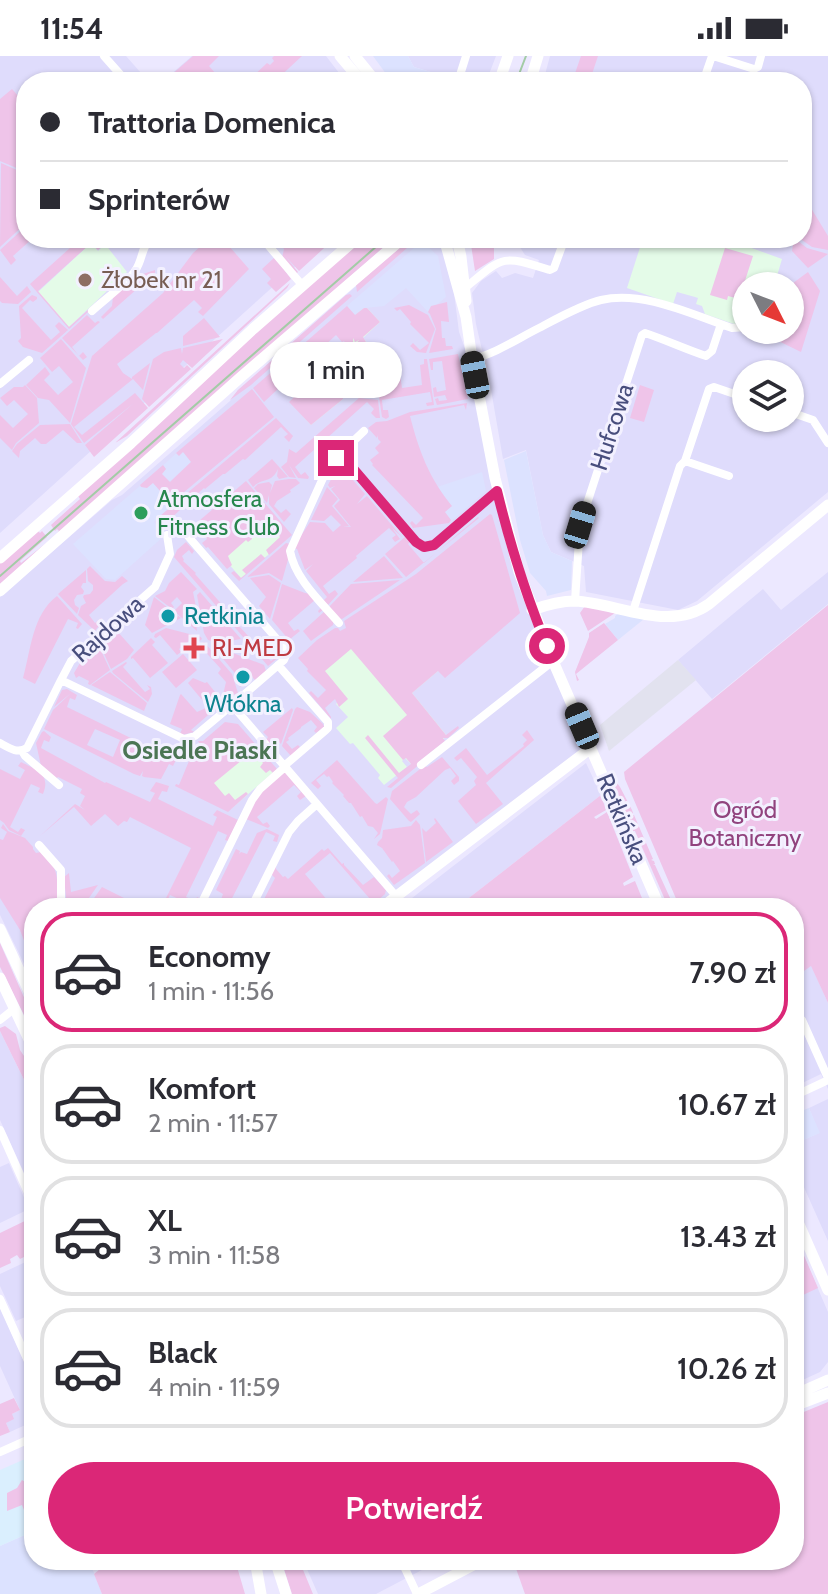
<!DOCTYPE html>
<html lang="pl">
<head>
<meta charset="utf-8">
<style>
	:root { --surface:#fff; --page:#f7f7f7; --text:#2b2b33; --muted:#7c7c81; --line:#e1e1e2; --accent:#db2777 }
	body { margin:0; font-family:Cabin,sans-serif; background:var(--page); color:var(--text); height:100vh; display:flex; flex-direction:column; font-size:30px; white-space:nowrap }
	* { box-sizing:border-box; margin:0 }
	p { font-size:26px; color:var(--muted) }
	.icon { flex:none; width:44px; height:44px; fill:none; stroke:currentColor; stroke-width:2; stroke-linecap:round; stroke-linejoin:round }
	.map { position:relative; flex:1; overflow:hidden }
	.drawer { position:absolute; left:24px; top:842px; width:780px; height:672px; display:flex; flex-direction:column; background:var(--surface); border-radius:32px; box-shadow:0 2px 6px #0004 }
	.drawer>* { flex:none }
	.guide { position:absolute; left:16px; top:16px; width:796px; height:176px; border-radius:32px; box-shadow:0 2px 6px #0004; display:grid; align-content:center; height:176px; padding:0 24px; background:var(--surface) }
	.needle { width:52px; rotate:132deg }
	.fabs { position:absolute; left:732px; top:216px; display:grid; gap:16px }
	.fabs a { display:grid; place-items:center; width:72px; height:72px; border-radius:50%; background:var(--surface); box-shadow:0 2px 6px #0004; font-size:40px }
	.end { position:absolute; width:36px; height:36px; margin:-18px; border:10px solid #db2777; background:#fff; box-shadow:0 0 0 4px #fff }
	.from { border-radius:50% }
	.bubble { position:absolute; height:56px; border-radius:28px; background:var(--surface); box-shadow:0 2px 6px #0004; font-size:26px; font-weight:600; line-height:56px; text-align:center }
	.car { position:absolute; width:24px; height:48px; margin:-24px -12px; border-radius:10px; box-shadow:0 0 6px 2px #0007; background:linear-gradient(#222 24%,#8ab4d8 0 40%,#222 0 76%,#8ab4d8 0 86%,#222 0) }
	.guide b { display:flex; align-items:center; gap:28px; height:76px; font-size:30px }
	.guide b+b { border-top:2px solid var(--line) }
	.guide i { width:20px; height:20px; background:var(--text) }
	ul { padding:14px 0 0; list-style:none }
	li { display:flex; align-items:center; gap:24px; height:120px; margin:0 16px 12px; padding:0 8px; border:4px solid var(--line); border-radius:32px }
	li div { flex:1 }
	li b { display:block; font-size:30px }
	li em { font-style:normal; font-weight:600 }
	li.on { border-color:var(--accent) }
	li>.icon { width:72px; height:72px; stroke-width:1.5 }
	.primary-button { display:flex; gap:16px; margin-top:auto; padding:16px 24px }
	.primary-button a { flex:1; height:92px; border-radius:48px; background:var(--accent); color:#fff; font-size:32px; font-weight:600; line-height:92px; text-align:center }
	.status { display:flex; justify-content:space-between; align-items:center; height:56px; padding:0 40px; background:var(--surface); direction:ltr }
	.status svg { height:22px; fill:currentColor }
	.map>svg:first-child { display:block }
	.residential { fill:#dfdcfc; fill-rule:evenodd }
	.commercial { fill:#dce2ff }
	.industrial { fill:#e2e2ef }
	.education { fill:#e4fbe8 }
	.medical { fill:#daeffe }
	.green { fill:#efc4e9; fill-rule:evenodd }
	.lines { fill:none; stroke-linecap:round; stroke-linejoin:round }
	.street { stroke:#fff; stroke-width:8 }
	.secondary { stroke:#fff; stroke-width:11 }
	.tram { stroke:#a3cba6; stroke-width:2 }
	.route { stroke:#db2777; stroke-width:10 }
	.education-dot { fill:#8d6e63; stroke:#f3f1ff; stroke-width:3 }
	.leisure-dot { fill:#2e9e5b; stroke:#f3f1ff; stroke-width:3 }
	.culture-dot { fill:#0f9aa8; stroke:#f3f1ff; stroke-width:3 }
	.health-dot { fill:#e0444e; stroke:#f3f1ff; stroke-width:3 }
	.labels { text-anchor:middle; stroke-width:6; stroke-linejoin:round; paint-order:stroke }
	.education-label { font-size:24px; fill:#785e54; stroke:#f3f1ff; text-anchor:start }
	.street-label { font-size:24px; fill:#484e7d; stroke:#f3f1ff }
	.leisure-label { font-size:24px; fill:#27864d; stroke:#f3f1ff; text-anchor:start }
	.culture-label { font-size:24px; fill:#0d838f; stroke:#f3f1ff; text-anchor:start }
	.health-label { font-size:24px; fill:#be3a42; stroke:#f3f1ff; text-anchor:start }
	.park-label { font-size:24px; fill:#91437e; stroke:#f3f1ff }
	.neighbourhood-label { font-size:26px; font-weight:bold; fill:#4b7554; stroke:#f3f1ff }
</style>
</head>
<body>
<div class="status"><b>11:54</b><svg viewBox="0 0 49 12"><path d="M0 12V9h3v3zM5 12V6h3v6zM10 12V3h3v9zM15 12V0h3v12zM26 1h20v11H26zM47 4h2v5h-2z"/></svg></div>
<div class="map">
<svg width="828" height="1538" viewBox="0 0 828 1538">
	<rect width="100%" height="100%" fill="#ece8ff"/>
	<path class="residential" d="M0 0H126L149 26H26V182H327L0 477Z
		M192 0H326L346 26H162Z
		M408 0H496L486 26H464L414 11Z
		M550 0H828V436L697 545 678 554 586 536 584 510 551 496 543 479 526 394 503 403 485 299 482 294 476 268 472 237 481 225 496 215 502 222 515 217 533 222 539 204 525 199 514 182H802V26H543ZM746 230H790V274H746ZM746 318H790V362H746Z
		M414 182H432L443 194 453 229 459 276 467 298 491 427 505 484 521 535 583 688 581 693 376 852H34V928L0 859V541L112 444 122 439 230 345 238 334 405 187Z
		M828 516V548L712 643 678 604 763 533 781 554Z
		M586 707 601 739 456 852H405L403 849Z
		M811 909 828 947V1033L821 1018 794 1031V922Z
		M0 975 34 1044V1139L0 1064Z
		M828 1043V1185L794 1109V1088L819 1077 809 1052Z
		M9 1107 29 1153 0 1167V1111Z
		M794 1177 828 1256V1306L820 1316 794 1328Z
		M34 1202V1257L16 1265 0 1230V1218Z
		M0 1251 34 1329V1365L10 1376 6 1367 12 1358 20 1354 0 1310Z
		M303 1504H441L376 1538H318Z"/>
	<path class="commercial" d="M373 0H408L414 11 464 26H392Z
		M420 189H426L438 200 446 241 428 256 406 232 384 250 364 252 355 259 347 250 414 192Z
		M181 393 192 405 169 426 158 414Z
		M526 395 543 479 551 496 572 505 571 534 547 540 546 535 530 517 520 484 504 404Z
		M482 416 486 435 449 467 438 455 449 446 437 431Z
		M149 422 172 450 154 466 165 479 115 524 106 523 73 488Z
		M618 558 644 563 618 584 605 568 615 562V560Z
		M809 1052 820 1077 794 1088V1058Z
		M34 1475V1504H89L102 1538H0V1490Z"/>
	<path class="industrial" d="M678 604 696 624 609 695 600 669Z"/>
	<path class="education" d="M643 182H683L693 185 695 182H724L782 203 774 230H746V265L734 268 705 258 702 250 696 248 698 242 695 241 677 236 673 248 627 232Z
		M91 187 98 195 105 188 127 216 69 271 38 236Z
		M364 252H367L380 266 363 282 385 307 353 334 348 333 344 336 343 343 311 369 291 347 344 296 348 265Z
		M249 435 289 481 241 522 202 477Z
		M348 589 438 615 412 637 447 680 411 708 405 702 402 705 407 711 384 729 378 722 380 719 353 687 350 688 336 672 348 661 336 648 338 646 321 612Z
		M225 667 276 714 231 753 181 729Z"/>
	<path class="medical" d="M34 1399V1475L0 1490V1414Z"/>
	<path class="green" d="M193 0H219L209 10 223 26H163Z
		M274 0H302L274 26H247L267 7 270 9 274 5 272 2Z
		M581 0H598L592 18 595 19 592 26H572Z
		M12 33 26 49V116L0 105V43Z
		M1 107 26 118V144L23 147 26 150V167L0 191Z
		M803 139 828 180V194L812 191 799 182H802Z
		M26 170V182H33L13 200 16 204 11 209 0 194Z
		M81 182H100L105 188 98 194 91 187 38 235 69 271 88 254 89 255 69 273 30 228Z
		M210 182H222L249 213 203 260 198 256 202 252 194 244 157 277H156L117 308 123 317 132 323V321L150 307 143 334 133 323 74 371 82 379 135 337 148 352 94 401 85 389 134 347 84 387 71 368 92 300 163 237 193 197Z
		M275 182H334V183L299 215 286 201 298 216 296 218 282 202 284 193Z
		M363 182H394L57 478 59 475 57 473 55 475 51 469 80 443 78 440 296 240Z
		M414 182H424L407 192 357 236 356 229 405 187Z
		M470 182H481L480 184 485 188 491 182 494 191V203L475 215Z
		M794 182 807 192 828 198 808 212 792 195Z
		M725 192 753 200 739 243 728 240 727 244 710 239Z
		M275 201 291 223 276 236 267 227 271 223 262 213Z
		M155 214V217L103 263 101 261 112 250 113 241 137 220Z
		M808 216 820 235 801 296 760 276 763 274H790L789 230Z
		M0 221 17 240 27 230 31 236 18 248 2 247 0 245Z
		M290 227 287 232 127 380 115 387Z
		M350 238 352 240 251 329 230 344 238 334 346 239Z
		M32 239 37 241V243L33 246 30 244 22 252 51 284 60 276 55 270 59 266 68 274 42 297 23 291 18 285 21 282 19 250Z
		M447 246 449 266 441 265 442 282H445L446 290H452L453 293 429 297 436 273 430 258 428 256 431 250Z
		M409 249 428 259 435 273 426 297 417 296 410 290 413 287 420 294 429 287 410 268 411 266 400 253 397 255 394 252Z
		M347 250 355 259 364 252H367L380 266 363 281 366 286 359 293 355 289 359 284 355 286 353 282V289L357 295 338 311 340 316 335 321 338 325 334 329 341 338 344 336 343 343 311 369 289 346 342 294 345 286 343 285 341 292 339 289 342 286 336 279 264 346 253 332Z
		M87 259 95 267 98 265 100 266 72 291 79 300 83 296 87 301 83 304 62 282Z
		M204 262 220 281 183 290V280Z
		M61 283 86 312 70 367 49 344 38 342 26 329 45 311 50 318 44 324 58 339 73 326 59 310 52 316 40 302Z
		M223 283 192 312 183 304 180 308 184 312 187 309 191 313 149 351 142 343 153 303 164 296 181 292 182 298 183 292Z
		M458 298 468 343 437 349 435 343 438 342 439 345 447 344 445 339 434 341 433 332 436 331 437 336 446 334 442 305 433 306V314H431L429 303Z
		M424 303H427L434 349 427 350 426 347 432 346 430 336 382 344 383 354H388L389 361 386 363 382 361 376 321 378 320 382 324 394 312 391 308 394 307 397 312 399 311 402 332 422 329 420 309 424 308Z
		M25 329 37 342 39 367 16 387 12 394 0 382V359L13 372 28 358 14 344 7 350 0 342 14 331H23Z
		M640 329 654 334 644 366 630 362Z
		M252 333 274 361 171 447 153 427 147 432 141 431 140 429 163 409 166 413 162 418 170 426 191 406 183 396 179 400 176 397Z
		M359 342 378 344 380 362H376L371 357 374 353 367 346 295 411 301 419 305 416 309 421 308 423 298 422 289 409 296 422 289 421 281 411 287 406 289 393 296 397Z
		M467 347 466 354 464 349 410 360C419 395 429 422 452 450L445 456 451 464 449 467 413 472 410 467 412 465 416 469 423 462 372 409 373 408 370 404 379 397 375 392 381 386 378 383V379L377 382 368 372 376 366 387 365 410 356Z
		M276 362 293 380 289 386 284 381 288 378 281 371 245 404 243 403 225 418H223L205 433 204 432 168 465 174 473 177 471 182 476H172L160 460Z
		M70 368 82 387H77L63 374 46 388H41L35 382 20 395 19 402 12 395 17 388 40 369Z
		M272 403 288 421 279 423 277 420 278 413C271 428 263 421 253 431L248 424Z
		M340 409 365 438 357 448 367 440 402 481 392 472 400 483 395 486 392 482 396 479 389 472 356 500 357 502 323 530 329 538 335 534 338 538 328 549 323 545 327 541 306 515 313 508 305 514 297 493 293 492 310 466 325 467 333 476 341 469 331 459 324 465 311 464 327 431 338 443 332 450 349 470H343L351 471 334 450 340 444 331 433 335 430 330 432 328 429 336 414Z
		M289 423H296L300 427 290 434 291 436 277 445 274 450 281 457 286 453 291 458 284 466 269 448V439L267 447 254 432 258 428 269 426 272 429 270 437 275 425Z
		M246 425 292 479 239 525 231 517 234 515 241 522 246 518 242 514 261 498 265 502 269 499 266 494 280 481 276 475 273 477 265 468 251 480 252 483 248 486 246 484 228 500 232 509 227 513 208 491 206 492 202 487 207 483 199 471 196 474 193 470Z
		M490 458 492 459 520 557 445 622 438 615 412 637 446 679 458 670 459 672 448 682H443L445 685 421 704V707L391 732 387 731 398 722 365 682 368 679 399 717 411 708 406 702 403 704 383 680 407 659 351 593 325 615 348 643 339 651 335 643 325 652 331 661V663L309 637 311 635 318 642 326 634 307 615 308 613 298 602 317 584 335 572H338L340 575 346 572 344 565 416 518Z
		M478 461 479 462 406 521 385 498 405 481 410 486 408 488 424 507Z
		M38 475 40 477 42 475 47 481 20 505 21 507 50 484 0 528V507Z
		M186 486 194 495 192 498 189 494 182 500 184 504 183 505 196 517 195 518 240 569 239 570 262 595V597L271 605 279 599 274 593 277 590 280 595V600L268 610 174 501 177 494Z
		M286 487 290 488 289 500 282 525 269 517 247 521Z
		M384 500 403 522 353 526Z
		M90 510 105 525 115 526 122 520 128 525 123 528 89 559 95 567 101 562 103 564 95 575 78 559 81 550 86 547 83 541 84 539 90 538 93 534V529L88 525 87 513Z
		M86 514V527H83L81 531 84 535 83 538 77 539 74 544 75 549 79 552 77 558 58 538Z
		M181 516 197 533 193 536 197 556 195 558 197 575 174 555 182 547 177 541 171 547 174 551 172 553 155 540 165 535 169 527Z
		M269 519 281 527 270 563 259 550 266 541 250 522Z
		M400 524 342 563 337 562 328 552 351 528Z
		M282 528 305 537 311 538 324 553 319 557 318 555 322 551 315 544 288 567 294 575 298 573 300 575 289 584 272 564Z
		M200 536 241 583 218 587 208 584 204 577 197 539Z
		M57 540 82 568 78 573 76 572 78 567 68 563 35 628 23 622C31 594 32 559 57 540Z
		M154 541 181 562 152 577 145 569Z
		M828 549V947L811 910 794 922V852H680L625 723 624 716Z
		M585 550 607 554 608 556 615 557 588 575 580 557Z
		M325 555 334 564 333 569 311 585 303 575Z
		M604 567 618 584 576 618 579 624 577 625 575 616 589 581V577Z
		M166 572 201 581 202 583 194 590 189 585 179 593 181 596 177 599 160 579 156 582 154 581 155 578Z
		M117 575 134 594 127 603 111 613 100 589Z
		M151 582 155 586 152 589 168 607 150 622 133 602 131 603V601Z
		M204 586 232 618 238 637 226 642 223 639 226 626 218 617 221 613 200 590Z
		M99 590 110 614 90 629 88 628 89 625 79 620 76 622 74 617 80 607Z
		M215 590 264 609 266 615 255 624 252 621 240 631 234 616 214 592Z
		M183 598 197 614 176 632 162 616Z
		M126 606 127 607 123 611 145 636 150 633 147 629 151 631 152 638 148 646 113 617 112 615Z
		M110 616 147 647 144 655 91 629Z
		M193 622 205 627 207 626 223 646 191 674 194 676 182 679 180 678 182 673 170 668 180 639 181 638 197 656 208 651 188 627Z
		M67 633 77 639 75 644 70 642 67 651 176 704 173 710 169 708 161 723 144 721 142 720 143 715 140 720 134 718 44 673 53 654 71 637 54 651 62 634ZM95 673 120 684 113 701 87 689Z
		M297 651 310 656 323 668 324 671 316 677 314 675 317 671 311 664 301 671V672L288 682 289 684 286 686 292 693 298 689 300 691 291 700 282 690 295 653Z
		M292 652 293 654 281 688 276 683V685L271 689 266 684 268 681 263 676Z
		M225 666 238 668 277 713 273 717 270 714 266 717 260 711 263 707 253 695 214 727 225 740 229 737 235 744 246 736 248 738 228 756 175 730 176 728 179 729C184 718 192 694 200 688L198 685H203Z
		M527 674 534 684 486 727 503 748 476 768 458 745 476 729 474 725 477 721 461 702 457 705 454 702 466 692 487 719 524 690 523 688 527 684 522 679Z
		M44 675 51 681 49 686 44 684 41 692 105 727 106 726 150 746 155 737 150 735 156 726 169 730 167 736 162 735 158 743 213 770 217 761 213 759 217 754 238 764 228 785 225 784 227 779 218 775 186 841 195 845 197 841 200 843 197 849H192L170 839 164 852H161L191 792 130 761 127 766 124 765 118 770 105 758 91 770 74 751 40 780 75 748 85 754 80 750 85 740 80 737 82 733 58 721 56 723 41 710 36 687 42 676Z
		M442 701 459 721V725L454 729 451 725 456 720 450 712 445 714 416 741 407 746 404 751 411 758 417 754 420 758 411 766 409 765 390 743 392 735 424 710 427 711Z
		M337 704 375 747 377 748 386 741 388 743 380 778 374 783 378 777 373 771 368 770 362 760 360 761 351 747H349L343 740 344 739 332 727 333 726 329 720 327 721 324 718 316 724 321 730 318 733 311 727Z
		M21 706C37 714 51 718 43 738L38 736 40 732 31 728 10 771 18 776 21 772 25 774 21 780 9 774 4 767 0 764V713L20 723 25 714 18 710Z
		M284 715 306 740 300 744 297 740 301 736 294 729 257 761 263 768 267 766 270 770 268 772 246 763 260 736Z
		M617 727 620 731 632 754 633 757 631 759H634L653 803 651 804 654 805 655 808 653 809H655L671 844 666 846 635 775H633L613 730Z
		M601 739 606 754 594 761 596 763 607 756 633 821 623 827 624 830 635 825 646 852H456Z
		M435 762 453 786 426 806 422 772 426 776 436 767 434 763Z
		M416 764 420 769 425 807 394 829 387 820 389 818 392 822 400 815 393 805 392 806 382 792 377 789 378 786 382 782 383 774 411 770Z
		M3 768 8 775 25 782 33 791V793L36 797 41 796C46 801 52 806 54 812 59 822 58 841 56 852H34V911L20 874 0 842V783L3 784 7 776 1 772Z
		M267 773 279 779 277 786 273 785 275 780 266 776 227 852H218L223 838 216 834 236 793 240 795 239 798 241 796 247 798 257 777Z
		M328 792 342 808 344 807V809L363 829 374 821 386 834 385 838 369 852H360L370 843 330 797 305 818 334 852H267L261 849 275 822 271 818 276 810V813L283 821 285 820 288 823 322 793 324 795Z
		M69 817 71 836 98 829 82 852H64L66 841 64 821Z
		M102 831 144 852H87Z
		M0 887 34 964V967L29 969 0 911Z
		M5 970 16 978 20 994 34 1015V1044L0 975V972Z
		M30 1158H33L34 1160V1196L20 1203 17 1199 10 1203 11 1207 0 1212V1177L31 1162Z
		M799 1188 818 1232 803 1239 794 1219V1190Z
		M14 1342 20 1354 12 1358 14 1363 6 1367 10 1376 0 1380V1348Z
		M828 1346V1538H525L513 1504H794V1360Z
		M22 1424 25 1426 34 1424V1464H28L22 1449 7 1455V1437L17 1432Z
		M120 1504H235L245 1538H102L94 1518 100 1513Z
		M281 1504H299L313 1538H292Z"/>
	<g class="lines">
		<path class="street" d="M104 0 127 26
			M713 0 754 13 758 11 761 0
			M460 19 466 0
			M703 26 712 0
			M262 182 302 229
			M465 232C505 199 501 199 550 214L554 212 565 182
			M92 255C106 242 124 230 135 215 143 204 141 191 151 182
			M472 303C495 298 517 283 539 272 556 263 583 248 601 244 643 234 693 259 732 272L746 271
			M0 328 29 304
			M790 356 813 364 828 387
			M341 400 344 394 364 375
			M685 405 729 420
			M187 479 282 589 287 597 284 604 232 649
			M575 545 580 469 642 279 645 277C666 284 685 293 706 300L712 295 721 268
			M633 555 680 410 685 405 709 333 714 331 746 342
			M339 567C321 546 295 523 290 495L328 411 334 403 339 400 344 402 418 488 426 491 434 489 497 435
			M278 609 328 666V672L326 674 284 710
			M61 624 71 605 155 531 170 498 167 479
			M0 687C9 692 17 698 27 692L61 624 184 683 195 680 232 649 396 840
			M22 695 25 700 59 729
			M421 709 553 605
			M39 789 61 814V852
			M212 852 203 848V844L252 744 260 733 285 711
			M251 852 289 776 298 765 317 748
			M797 959 802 964 828 1022
			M0 964 15 952
			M794 1040 828 1024
			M0 1074 34 1150
			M0 1243 34 1318
			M0 1396 34 1381
			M401 1504 417 1538"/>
		<path class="secondary" d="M340 0 362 26
			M355 0 376 26
			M499 26 508 0
			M530 26 538 0
			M444 182 466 261 472 303 495 422 519 516 553 605 660 852
			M457 182 461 201 466 245
			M0 502 131 387 253 273 357 182
			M0 535 242 320 403 182
			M532 554C546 549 560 545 575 545 618 547 669 577 709 548L828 449
			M381 852 591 692
			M0 873 34 946
			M0 922 34 994
			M794 1157 828 1234
			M794 1339 828 1324
			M794 1350 828 1337
			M255 1504 261 1538
			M275 1504 286 1538
			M418 1538 483 1504"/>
		<path class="tram" d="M516 26 526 0
			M0 520 386 182"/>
	</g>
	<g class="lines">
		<path class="route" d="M336 402 339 400 344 402 416 486 424 491 434 489 497 435C510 488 526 540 547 590"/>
	</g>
	<circle class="education-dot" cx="85" cy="224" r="8"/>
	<circle class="leisure-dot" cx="141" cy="457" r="8"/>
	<g class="culture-dot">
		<circle cx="168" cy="560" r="8"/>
		<circle cx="243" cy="621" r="8"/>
	</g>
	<path class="health-dot" d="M190 580h8v8h8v8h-8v8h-8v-8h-8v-8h8z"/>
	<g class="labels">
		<g class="education-label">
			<text x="101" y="232">Żłobek nr 21</text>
		</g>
		<g class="street-label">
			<text transform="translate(612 371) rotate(-72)" y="8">Hufcowa</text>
			<text transform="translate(108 573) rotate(-42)" y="8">Rajdowa</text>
			<text transform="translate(622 763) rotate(67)" y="8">Retkińska</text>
		</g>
		<g class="leisure-label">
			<text x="157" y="451">Atmosfera<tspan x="157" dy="28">Fitness Club</tspan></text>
		</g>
		<g class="culture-label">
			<text x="184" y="568">Retkinia</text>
			<text x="243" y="656" text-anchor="middle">Włókna</text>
		</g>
		<g class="health-label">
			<text x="212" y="600">RI-MED</text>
		</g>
		<g class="park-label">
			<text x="745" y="762">Ogród<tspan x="745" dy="28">Botaniczny</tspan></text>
		</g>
		<g class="neighbourhood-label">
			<text x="200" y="703">Osiedle Piaski</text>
		</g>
	</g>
</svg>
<div class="fabs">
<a><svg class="needle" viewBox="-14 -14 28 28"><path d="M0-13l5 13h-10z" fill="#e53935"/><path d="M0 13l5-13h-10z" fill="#7c7c81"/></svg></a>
<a><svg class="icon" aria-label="layers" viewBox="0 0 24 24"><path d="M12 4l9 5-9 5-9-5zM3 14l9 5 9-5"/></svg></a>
</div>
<i class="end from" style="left:547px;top:590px"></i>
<i class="end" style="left:336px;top:402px"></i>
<div class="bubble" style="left:270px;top:286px;width:132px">1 min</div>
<i class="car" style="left:475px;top:319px;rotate:349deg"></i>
<i class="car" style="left:580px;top:469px;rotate:17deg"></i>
<i class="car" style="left:582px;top:670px;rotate:337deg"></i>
<div class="guide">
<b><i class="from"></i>Trattoria Domenica</b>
<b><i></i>Sprinterów</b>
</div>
<section class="drawer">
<ul>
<li class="on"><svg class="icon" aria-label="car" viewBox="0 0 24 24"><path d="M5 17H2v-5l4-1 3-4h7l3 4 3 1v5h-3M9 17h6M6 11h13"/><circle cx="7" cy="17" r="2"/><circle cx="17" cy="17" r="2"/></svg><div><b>Economy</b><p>1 min · 11:56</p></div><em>7.90 zł</em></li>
<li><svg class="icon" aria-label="car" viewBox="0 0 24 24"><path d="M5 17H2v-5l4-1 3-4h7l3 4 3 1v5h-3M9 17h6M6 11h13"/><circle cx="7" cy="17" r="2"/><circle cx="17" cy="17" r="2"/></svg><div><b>Komfort</b><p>2 min · 11:57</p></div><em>10.67 zł</em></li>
<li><svg class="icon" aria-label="car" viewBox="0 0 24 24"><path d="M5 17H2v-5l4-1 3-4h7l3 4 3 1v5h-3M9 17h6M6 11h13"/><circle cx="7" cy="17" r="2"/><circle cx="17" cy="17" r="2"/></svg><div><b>XL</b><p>3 min · 11:58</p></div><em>13.43 zł</em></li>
<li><svg class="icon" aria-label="car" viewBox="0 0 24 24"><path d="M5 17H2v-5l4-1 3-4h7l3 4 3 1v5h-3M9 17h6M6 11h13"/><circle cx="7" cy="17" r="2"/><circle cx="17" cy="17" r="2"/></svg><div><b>Black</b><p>4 min · 11:59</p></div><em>10.26 zł</em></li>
</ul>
<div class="primary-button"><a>Potwierdź</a></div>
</section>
</div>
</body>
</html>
